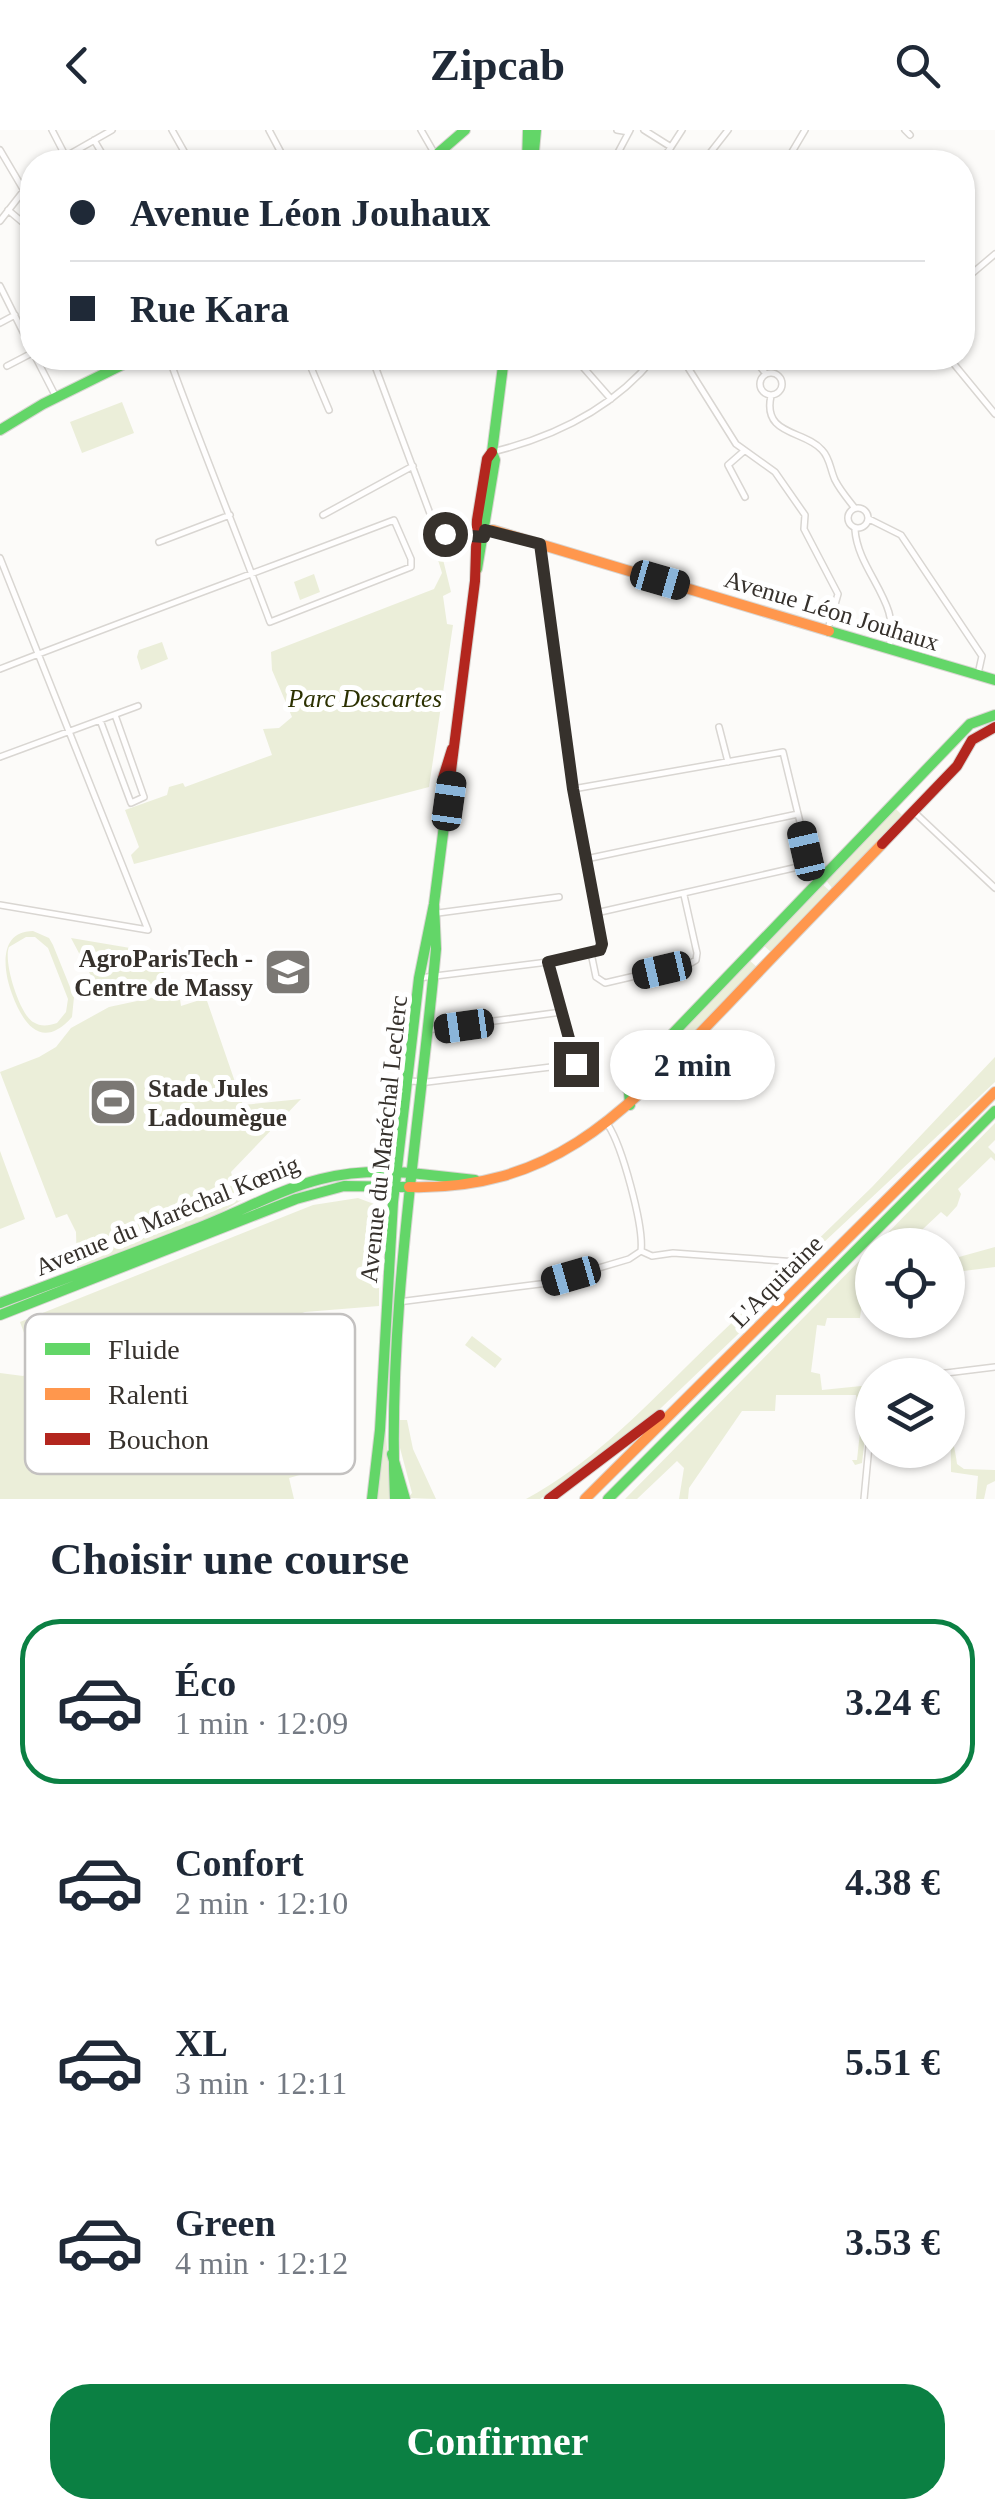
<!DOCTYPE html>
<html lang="fr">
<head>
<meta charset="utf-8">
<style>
	:root { --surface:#fff; --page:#f2f2f3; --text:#1f2937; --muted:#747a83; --line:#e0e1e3; --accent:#0b8043 }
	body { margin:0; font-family:Georgia,serif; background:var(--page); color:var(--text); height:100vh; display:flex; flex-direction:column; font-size:38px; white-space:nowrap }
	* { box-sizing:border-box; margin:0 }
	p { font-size:32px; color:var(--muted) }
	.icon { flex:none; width:55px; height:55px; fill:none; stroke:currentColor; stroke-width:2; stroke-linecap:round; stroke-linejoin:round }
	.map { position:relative; height:1369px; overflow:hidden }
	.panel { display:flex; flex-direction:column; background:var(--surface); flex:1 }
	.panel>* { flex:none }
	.top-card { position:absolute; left:20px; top:20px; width:955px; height:220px; border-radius:40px; box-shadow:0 2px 8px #0004; display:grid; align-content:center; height:220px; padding:0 50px; background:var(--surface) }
	.controls { position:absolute; left:855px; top:1098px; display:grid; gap:20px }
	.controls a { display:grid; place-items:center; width:110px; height:110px; border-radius:50%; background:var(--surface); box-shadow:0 2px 8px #0004; font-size:50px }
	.end { position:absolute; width:45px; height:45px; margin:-22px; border:12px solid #36312c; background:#fff; box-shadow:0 0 0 5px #fff }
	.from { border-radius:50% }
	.bubble { position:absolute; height:70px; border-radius:35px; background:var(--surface); box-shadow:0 2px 8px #0004; font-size:32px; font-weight:600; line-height:70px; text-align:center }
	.car { position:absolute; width:30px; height:60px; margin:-30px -15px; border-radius:12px; box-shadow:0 0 8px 2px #0007; background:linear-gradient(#222 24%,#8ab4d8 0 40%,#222 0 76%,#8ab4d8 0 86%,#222 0) }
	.top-card b { display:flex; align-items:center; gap:35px; height:95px; font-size:38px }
	.top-card b+b { border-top:2px solid var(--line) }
	.top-card i { width:25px; height:25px; background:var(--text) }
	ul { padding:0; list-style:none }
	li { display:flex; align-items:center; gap:30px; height:165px; margin:0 20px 15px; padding:0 30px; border:5px solid transparent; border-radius:40px }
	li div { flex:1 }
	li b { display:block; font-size:38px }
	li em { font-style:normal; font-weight:600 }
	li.current { border-color:var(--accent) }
	li>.icon { width:90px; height:90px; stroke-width:1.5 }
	h2 { padding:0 50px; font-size:45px; line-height:120px }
	.primary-button { display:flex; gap:20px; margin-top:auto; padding:20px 50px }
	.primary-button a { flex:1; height:115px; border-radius:40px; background:var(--accent); color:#fff; font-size:40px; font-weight:600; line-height:115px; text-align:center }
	header { display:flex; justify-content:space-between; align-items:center; height:130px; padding:0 50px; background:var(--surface); font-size:45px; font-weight:600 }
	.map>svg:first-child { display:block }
	.green { fill:#ebeed9; fill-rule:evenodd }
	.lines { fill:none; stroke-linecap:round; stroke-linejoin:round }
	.street-casing { stroke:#d9d6d2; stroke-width:8 }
	.fast-casing { stroke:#d9d6d2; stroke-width:12 }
	.slow-casing { stroke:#d9d6d2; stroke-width:12 }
	.jam-casing { stroke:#d9d6d2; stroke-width:12 }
	.street { stroke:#fffefe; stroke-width:5 }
	.fast { stroke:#63d668; stroke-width:10 }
	.slow { stroke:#ff974d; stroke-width:10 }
	.jam { stroke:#b3261e; stroke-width:10 }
	.route { stroke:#36312c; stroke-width:12 }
	.labels { text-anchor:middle; stroke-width:10; stroke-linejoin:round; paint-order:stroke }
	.street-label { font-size:25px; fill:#36312c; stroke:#fff }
	.park-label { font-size:25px; font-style:italic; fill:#2c3101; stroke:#fff }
	.poi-label { font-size:25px; font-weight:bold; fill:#36312c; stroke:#fff; text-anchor:end }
	.key { fill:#fff; stroke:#c3c1c0; stroke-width:2.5 }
	.key-label { font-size:28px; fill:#36312c }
</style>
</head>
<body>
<header><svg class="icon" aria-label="back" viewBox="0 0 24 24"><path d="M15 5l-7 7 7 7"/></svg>Zipcab<svg class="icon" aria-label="search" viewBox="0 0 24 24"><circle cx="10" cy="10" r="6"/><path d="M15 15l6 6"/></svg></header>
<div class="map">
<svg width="995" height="1369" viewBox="0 0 995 1369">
	<rect width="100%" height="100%" fill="#fcfbf9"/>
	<path class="green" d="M122 272 134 303 82 323 70 292Z
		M438 409 451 462 443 466 447 494 453 495 429 657 134 734 131 725 139 717 125 680 167 665 169 657 183 653 185 657 272 625 263 599 279 598 292 587 272 540 271 522 434 459 442 443 432 410Z
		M314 444 320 462 300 470 294 452Z
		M162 512 168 529 141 540 137 527 139 520Z
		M894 677 903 686 832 758 825 749Z
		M821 753 831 762 772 823 762 814Z
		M33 801 49 808 53 815 74 867 72 887C42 921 23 894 12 864 2 837 0 801 33 801ZM26 807H35L48 818 68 869 66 882 57 893C48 896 41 897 33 892 19 883 3 831 9 817Z
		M71 808 154 822 171 858 99 861Z
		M748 829 758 838 642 958 631 957 626 949 630 940 648 929Z
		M179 862 181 876 206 868 243 975 301 969 231 1042 235 1057 256 1058C219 1094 127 1119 77 1138L76 1102 67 1084 56 1088 0 942 39 927 56 917 71 898 109 877Z
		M995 927V952L806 1129 808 1137 638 1300 540 1369H526C589 1335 637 1285 687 1236 722 1201 758 1168 796 1135L801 1126 872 1057Z
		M995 993V1010L988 1017 995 1024V1031L991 1027 958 1059 961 1064 957 1076 947 1087 941 1082 906 1115H876Z
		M0 1021 25 1089 0 1099Z
		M358 1068 374 1074 379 1083V1176L305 1182 258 1200 272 1283 270 1266 317 1254 328 1337 289 1348 294 1369H0V1243L23 1246 37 1238 20 1192 313 1075Z
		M995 1117V1137L948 1143V1126L951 1128 955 1124 959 1127Z
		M872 1118V1156L863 1166 860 1188H827L825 1196 817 1195 811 1242 820 1244 822 1260 871 1255 862 1333 855 1335 852 1330H857L862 1283H866L867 1273 857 1272 856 1265H776L775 1281H742L689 1358 688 1369H679L684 1338 677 1331 637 1369H625Z
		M472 1206 502 1229 495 1238 465 1215Z
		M950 1254H953C955 1265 953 1268 951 1278 948 1297 955 1316 957 1334L964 1339 995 1340V1351L987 1355 984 1369H976L978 1346 951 1342Z
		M400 1290H407L413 1319 436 1369 408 1368 412 1363 400 1318Z
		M385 1292 391 1369H376Z"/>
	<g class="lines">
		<g class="street-casing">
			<path id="street" d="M52 0 66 27
				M172 0 190 32
				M269 0 286 32
				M421 0 436 26
				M617 0 629 2
				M644 0 671 17 682 0
				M905 0 910 5
				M94 10 107 32
				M0 20 23 59
				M56 32 112 0
				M613 32 630 0
				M661 32 671 17
				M703 32 728 0
				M786 32 805 0
				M8 80 27 96 32 106
				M0 91 32 50
				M962 152 995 124
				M0 156 32 220
				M0 193 15 185
				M20 196 32 188
				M36 228 56 267
				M307 228 329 280
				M372 228 435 397 445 404 474 407
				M575 228 611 269
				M682 228 736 314 775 342 805 385 804 399 838 464 828 499
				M753 228 766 244
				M949 228 995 284
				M7 236 32 223
				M760 254a11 11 0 1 1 22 0a11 11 0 1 1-22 0Z
				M771 266C762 306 805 300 822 320 830 328 830 339 835 350 840 360 847 368 854 377
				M744 321 728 335 745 367
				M492 322C554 307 613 278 654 228
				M848 388a10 10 0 1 1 20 0a10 10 0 1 1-20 0Z
				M323 385 413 336
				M869 389 901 405 982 526 978 544
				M855 400C858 442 903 474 889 517
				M159 412 230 385
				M0 428 148 800 0 775
				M0 539C131 488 263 440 394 390L411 429V437L270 492C237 404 201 316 169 228
				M100 590 131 673 144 667 115 585
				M719 597 728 632
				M0 627 138 576
				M573 659 783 622 807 721 805 731 798 737 596 783
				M913 681 995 758
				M586 729 798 684
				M438 783 559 767
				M591 823 596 847 605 853 691 833 696 830 697 823 684 765
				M548 832 576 934
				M419 848 548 832 600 820 602 813 573 659 540 414
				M426 900 562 882
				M409 951 427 952 600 931
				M608 995C622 1016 644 1096 641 1121
				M641 1121 652 1126 673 1123 797 1132
				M398 1172 548 1153 629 1129 641 1121
				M930 1245 995 1237
				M864 1369 872 1284"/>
		</g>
		<g class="fast-casing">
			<path id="fast" d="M428 32 465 0
				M527 32 528 0
				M533 32 536 0
				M0 300 43 274 136 228
				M477 439 495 330 492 322 504 228
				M829 501 995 550
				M630 975 629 962 623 950 629 936 656 921 970 594 995 585
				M411 1043 475 1050
				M0 1173C64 1149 129 1125 193 1100 278 1067 314 1035 411 1043
				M0 1185 296 1069 344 1056 409 1057
				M392 1324 405 1369
				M372 1369 380 1300 393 1072 419 848 434 774 445 688
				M395 1369C387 1184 419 1002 436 819L434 774
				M608 1369 995 981"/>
		</g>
		<g class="slow-casing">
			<path id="slow" d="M485 401 493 400 829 501
				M409 1057C561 1061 631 974 728 874 779 820 831 767 882 714
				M585 1369 995 962"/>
		</g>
		<g class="jam-casing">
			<path id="jam" d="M445 678 443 648 452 619
				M445 688 475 451 477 390 487 329 492 322
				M882 714 957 636 972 610 995 597
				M549 1369 660 1285"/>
		</g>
		<use href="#street" class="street"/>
		<use href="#fast" class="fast"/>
		<use href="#slow" class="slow"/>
		<use href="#jam" class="jam"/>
	</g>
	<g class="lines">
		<path class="route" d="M445 404 484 407 485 400 540 414 573 659 602 814 600 820 548 832 576 934"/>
	</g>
	<defs>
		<g id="university-square" transform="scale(2.5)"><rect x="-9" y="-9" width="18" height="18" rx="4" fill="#7b7874" stroke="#fff"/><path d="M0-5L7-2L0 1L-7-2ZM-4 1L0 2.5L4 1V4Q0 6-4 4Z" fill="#fff"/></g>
		<g id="stadium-square" transform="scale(2.5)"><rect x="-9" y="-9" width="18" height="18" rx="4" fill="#7b7874" stroke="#fff"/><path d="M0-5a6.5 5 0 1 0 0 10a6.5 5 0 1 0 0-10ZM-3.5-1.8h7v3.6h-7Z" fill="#fff"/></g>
	</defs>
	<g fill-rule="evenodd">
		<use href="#university-square" x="288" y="842"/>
		<use href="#stadium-square" x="113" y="972"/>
	</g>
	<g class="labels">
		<g class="street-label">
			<text transform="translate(832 480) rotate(17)" y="9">Avenue Léon Jouhaux</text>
			<text transform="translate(383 1009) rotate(-84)" y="9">Avenue du Maréchal Leclerc</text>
			<text transform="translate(167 1085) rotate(-22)" y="9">Avenue du Maréchal Kœnig</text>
			<text transform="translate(776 1151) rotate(-45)" y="9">L'Aquitaine</text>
		</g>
		<g class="park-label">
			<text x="365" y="577">Parc Descartes</text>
		</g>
		<g class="poi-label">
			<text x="253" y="837">AgroParisTech -<tspan x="253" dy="29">Centre de Massy</tspan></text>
			<text x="148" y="967" text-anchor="start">Stade Jules<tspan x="148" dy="29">Ladoumègue</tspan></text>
		</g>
	</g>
	<rect x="25" y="1184" width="330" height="160" rx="15" class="key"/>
	<rect x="45" y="1213" width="45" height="12" fill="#63d668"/>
	<rect x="45" y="1258" width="45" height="12" fill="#ff974d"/>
	<rect x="45" y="1303" width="45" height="12" fill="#b3261e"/>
	<g class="key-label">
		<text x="108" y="1229">Fluide</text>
		<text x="108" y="1274">Ralenti</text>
		<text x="108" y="1319">Bouchon</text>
	</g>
</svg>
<div class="controls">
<a><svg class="icon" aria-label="locate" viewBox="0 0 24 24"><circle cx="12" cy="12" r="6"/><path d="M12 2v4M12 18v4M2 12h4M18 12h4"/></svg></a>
<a><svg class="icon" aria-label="layers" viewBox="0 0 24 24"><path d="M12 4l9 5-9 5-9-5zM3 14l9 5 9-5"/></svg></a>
</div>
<i class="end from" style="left:445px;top:404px"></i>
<i class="end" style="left:576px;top:934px"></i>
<div class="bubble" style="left:610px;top:900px;width:165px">2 min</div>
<i class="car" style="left:660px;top:450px;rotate:106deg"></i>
<i class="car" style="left:449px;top:671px;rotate:8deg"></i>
<i class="car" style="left:806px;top:721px;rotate:347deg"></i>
<i class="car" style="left:662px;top:840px;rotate:257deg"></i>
<i class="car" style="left:464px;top:896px;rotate:262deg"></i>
<i class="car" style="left:571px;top:1146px;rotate:254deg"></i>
<div class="top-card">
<b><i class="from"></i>Avenue Léon Jouhaux</b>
<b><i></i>Rue Kara</b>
</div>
</div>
<section class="panel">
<h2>Choisir une course</h2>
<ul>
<li class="current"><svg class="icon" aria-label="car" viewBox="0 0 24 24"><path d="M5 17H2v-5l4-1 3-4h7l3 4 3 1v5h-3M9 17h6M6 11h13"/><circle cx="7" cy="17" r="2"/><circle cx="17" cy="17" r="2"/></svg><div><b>Éco</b><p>1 min · 12:09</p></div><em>3.24 €</em></li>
<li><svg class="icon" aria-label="car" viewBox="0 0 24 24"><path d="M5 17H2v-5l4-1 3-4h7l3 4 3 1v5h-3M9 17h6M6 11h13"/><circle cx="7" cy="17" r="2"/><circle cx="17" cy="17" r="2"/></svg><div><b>Confort</b><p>2 min · 12:10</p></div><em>4.38 €</em></li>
<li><svg class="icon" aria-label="car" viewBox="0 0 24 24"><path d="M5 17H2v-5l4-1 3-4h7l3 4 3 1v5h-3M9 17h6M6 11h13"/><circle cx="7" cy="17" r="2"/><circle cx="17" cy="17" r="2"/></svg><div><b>XL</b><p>3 min · 12:11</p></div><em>5.51 €</em></li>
<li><svg class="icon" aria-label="car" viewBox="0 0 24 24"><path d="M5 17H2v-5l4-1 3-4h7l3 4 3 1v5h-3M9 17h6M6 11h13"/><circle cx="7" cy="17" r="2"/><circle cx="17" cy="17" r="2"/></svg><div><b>Green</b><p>4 min · 12:12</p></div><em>3.53 €</em></li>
</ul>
<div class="primary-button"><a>Confirmer</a></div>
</section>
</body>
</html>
